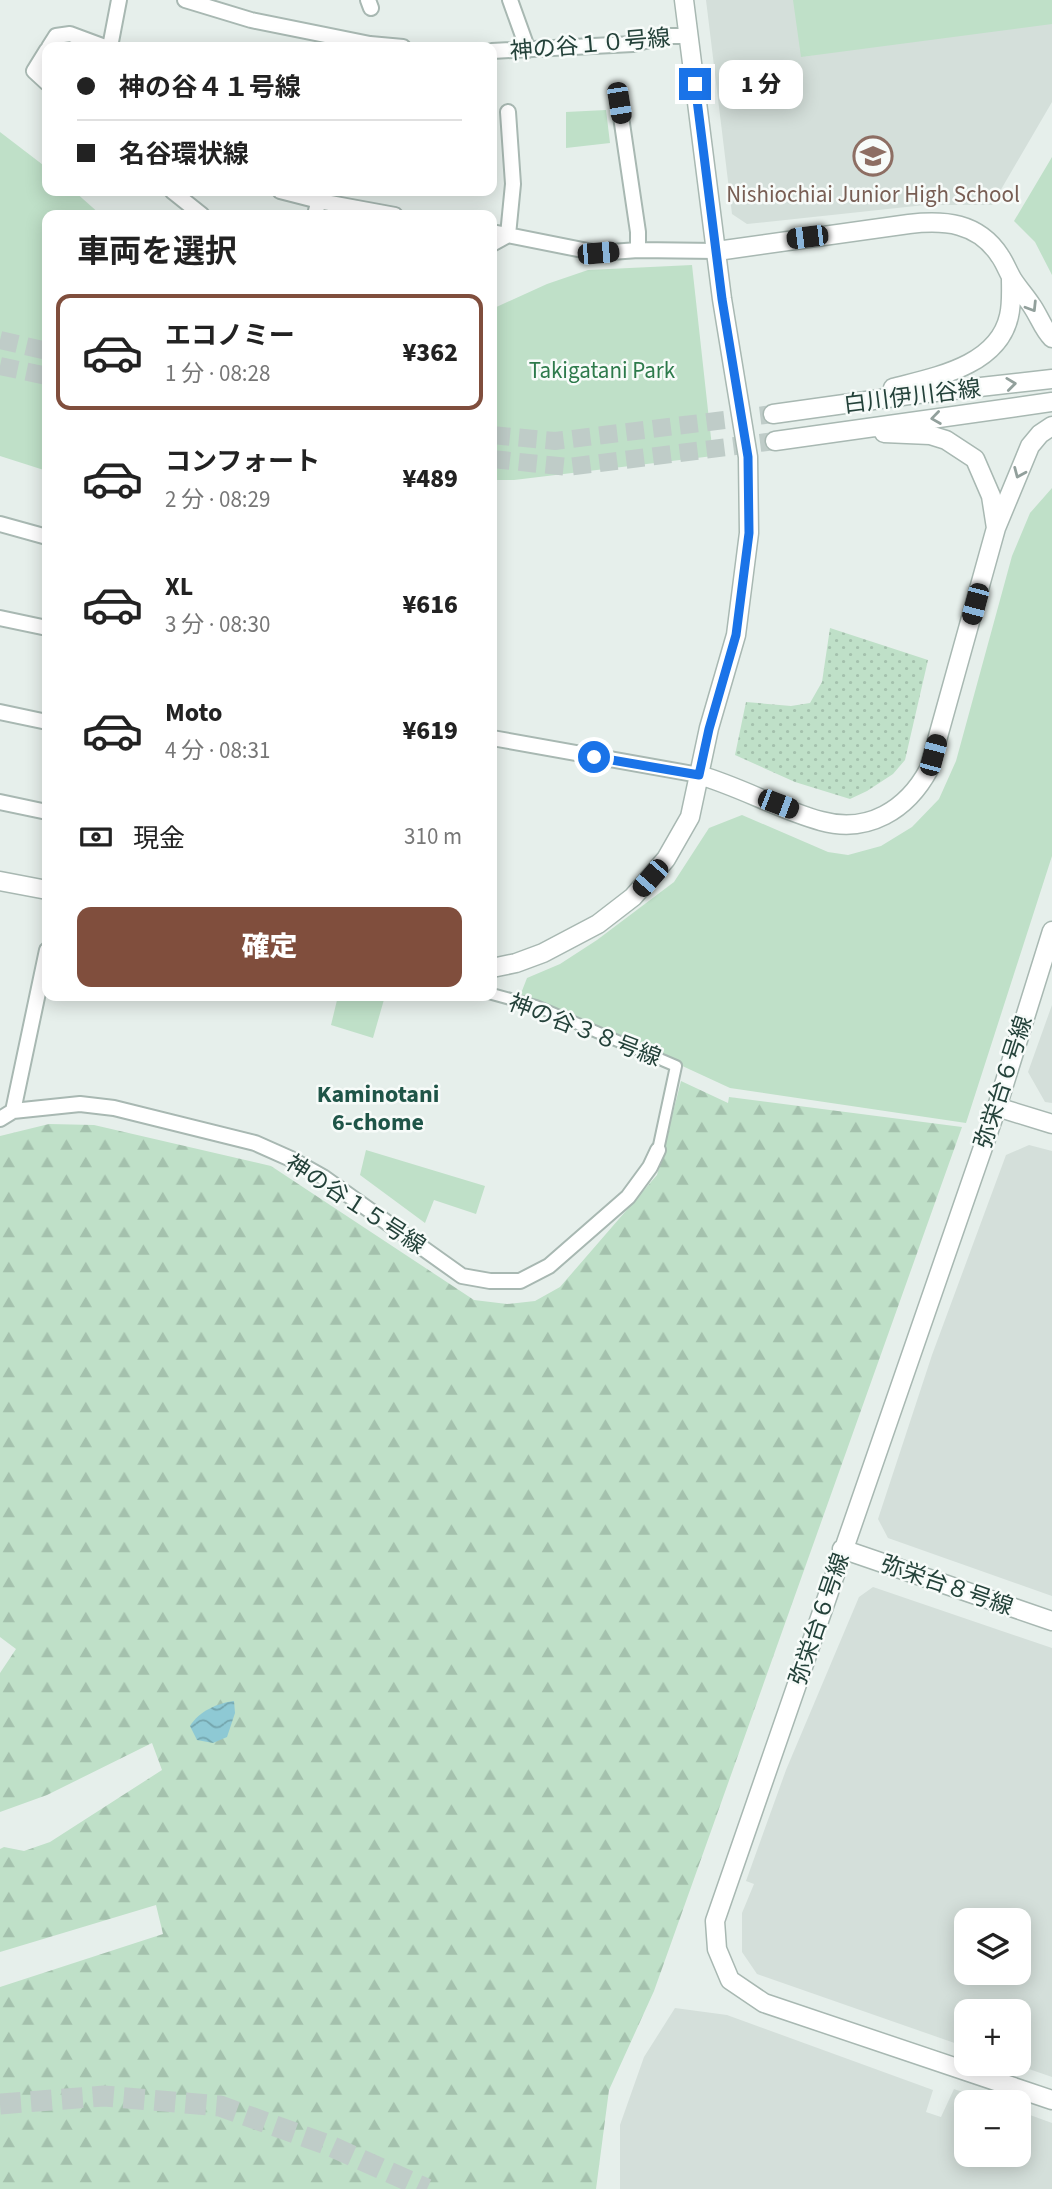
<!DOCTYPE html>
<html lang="ja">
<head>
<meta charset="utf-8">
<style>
	:root { --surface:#fff; --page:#f2f2f2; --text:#222; --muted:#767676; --line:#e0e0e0; --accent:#804e3d }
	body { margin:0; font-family:"Source Sans 3","Noto Sans JP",sans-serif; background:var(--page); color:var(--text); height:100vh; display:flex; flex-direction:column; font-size:26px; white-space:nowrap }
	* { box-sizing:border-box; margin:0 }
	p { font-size:23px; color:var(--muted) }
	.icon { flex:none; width:38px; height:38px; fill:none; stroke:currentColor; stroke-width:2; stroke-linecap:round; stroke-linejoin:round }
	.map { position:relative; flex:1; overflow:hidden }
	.side { position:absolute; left:42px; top:210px; width:455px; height:791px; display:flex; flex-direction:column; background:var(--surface); border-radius:14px; box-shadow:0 4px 18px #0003 }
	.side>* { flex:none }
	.banner { position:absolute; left:42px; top:42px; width:455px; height:154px; border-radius:14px; box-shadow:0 4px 18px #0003; display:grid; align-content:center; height:154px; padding:0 35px; background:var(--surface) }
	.controls { position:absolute; left:954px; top:1908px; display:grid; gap:14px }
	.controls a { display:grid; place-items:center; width:77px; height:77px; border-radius:14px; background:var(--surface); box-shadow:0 4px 18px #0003; font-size:35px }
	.end { position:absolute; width:32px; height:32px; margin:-16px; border:9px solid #1a73e8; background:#fff; box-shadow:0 0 0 4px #fff }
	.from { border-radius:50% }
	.bubble { position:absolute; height:49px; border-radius:14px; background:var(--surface); box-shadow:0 4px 18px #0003; font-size:23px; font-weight:800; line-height:49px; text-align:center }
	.car { position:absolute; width:21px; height:42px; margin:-21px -10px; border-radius:9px; box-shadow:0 0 5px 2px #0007; background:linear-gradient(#222 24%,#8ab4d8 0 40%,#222 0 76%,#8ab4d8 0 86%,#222 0) }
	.banner b { display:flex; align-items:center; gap:24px; height:66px; font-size:26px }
	.banner b+b { border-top:2px solid var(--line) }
	.banner i { width:18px; height:18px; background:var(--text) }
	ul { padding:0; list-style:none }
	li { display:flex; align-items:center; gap:21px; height:116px; margin:0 14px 10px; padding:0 21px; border:4px solid transparent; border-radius:14px }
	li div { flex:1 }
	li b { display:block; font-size:26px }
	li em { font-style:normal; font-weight:800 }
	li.selected { border-color:var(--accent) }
	li>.icon { width:63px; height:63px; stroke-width:1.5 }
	h2 { padding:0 35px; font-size:32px; line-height:84px }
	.pay { display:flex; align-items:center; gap:18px; height:77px; padding:0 35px; font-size:26px }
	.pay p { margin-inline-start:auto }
	.button { display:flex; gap:14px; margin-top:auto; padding:14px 35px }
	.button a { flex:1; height:80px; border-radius:14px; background:var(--accent); color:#fff; font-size:28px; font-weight:800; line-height:80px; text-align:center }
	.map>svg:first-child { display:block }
	.built { fill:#d4dfda; fill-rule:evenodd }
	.grass { fill:url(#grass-dots) }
	.forest { fill:url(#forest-firs) }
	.park { fill:#bfe0c8 }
	.water { fill:url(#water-waves) }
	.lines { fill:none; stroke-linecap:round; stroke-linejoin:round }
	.tertiary-tunnel { stroke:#bfccc8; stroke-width:18; stroke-dasharray:18 9; stroke-linecap:butt }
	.primary-tunnel { stroke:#bfccc8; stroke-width:21; stroke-dasharray:21 10; stroke-linecap:butt }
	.pedestrian-casing { stroke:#a8b8b2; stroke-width:14 }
	.minor-casing { stroke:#a8b8b2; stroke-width:18 }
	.tertiary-casing { stroke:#a8b8b2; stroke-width:21 }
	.pedestrian { stroke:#fff; stroke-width:10 }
	.minor { stroke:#fff; stroke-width:14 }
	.tertiary { stroke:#fff; stroke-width:18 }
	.oneway { stroke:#92a09c }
	.route { stroke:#1a73e8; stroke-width:9 }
	.labels { text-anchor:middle; stroke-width:5; stroke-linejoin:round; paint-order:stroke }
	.street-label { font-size:23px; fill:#24423a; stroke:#f7fbf9 }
	.education-label { font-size:23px; fill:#785e54; stroke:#f7fbf9 }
	.park-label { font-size:23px; fill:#2d7a4b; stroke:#f7fbf9 }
	.neighbourhood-label { font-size:24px; font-weight:bold; fill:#1f5548; stroke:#f7fbf9 }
</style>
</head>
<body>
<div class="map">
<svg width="1052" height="2189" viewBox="0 0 1052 2189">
	<defs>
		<pattern id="grass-dots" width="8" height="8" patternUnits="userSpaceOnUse" patternTransform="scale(1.75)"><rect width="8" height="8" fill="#bfe0c8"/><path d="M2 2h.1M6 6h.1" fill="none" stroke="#a4c1ad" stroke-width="1.8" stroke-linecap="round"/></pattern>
		<pattern id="forest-firs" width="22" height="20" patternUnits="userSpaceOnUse" patternTransform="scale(1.75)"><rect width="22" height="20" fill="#bfe0c8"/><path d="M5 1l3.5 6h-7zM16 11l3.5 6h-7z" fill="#a4c1ad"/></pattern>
		<pattern id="water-waves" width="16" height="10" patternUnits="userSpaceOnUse" patternTransform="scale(1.75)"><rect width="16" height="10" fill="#8ec9d4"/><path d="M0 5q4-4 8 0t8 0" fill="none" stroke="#74a5ad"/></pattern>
	</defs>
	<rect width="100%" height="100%" fill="#e6efeb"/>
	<path class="built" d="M706 0H1052V102L992 205H925L747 224 732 214Z
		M1052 1005V1103L1045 1102 1028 1072Z
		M1029 1145 1052 1151V1596L888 1538 878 1519 932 1355 1006 1155Z
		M873 1587 1052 1648V2077L1012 2063H1018V2011H966V2047L757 1974 742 1952V1913L754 1884 746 1881 786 1770 859 1597ZM966 1920H1018V1972H966Z
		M675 2008 727 2015 933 2090 926 2112 941 2117 954 2089 991 2102H966V2154H1018L1019 2111 1052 2123V2189H620V2125L644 2057Z"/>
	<path class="grass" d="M830 628 928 660 905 760 893 774 867 791 850 799 795 782 735 755 746 702 791 706 810 703 822 682Z"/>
	<path class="forest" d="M681 1081 728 1103 729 1097 962 1127 654 1991 609 2090 596 2189H0V1987L163 1934 156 1905 0 1952V1849L4 1847 24 1851 50 1842 162 1770 152 1743 47 1795 0 1812V1673L16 1649 0 1637V1136L49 1124 94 1125 271 1166 474 1300 507 1304 535 1301 560 1287 657 1175Z"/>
	<path class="park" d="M793 0H1052V24L801 57Z
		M606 110 610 143 566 148V112Z
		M0 132 47 168V191H74L101 215H47V471L0 456Z
		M1052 157V275L1035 242 1014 221Z
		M692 265 713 456 514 480H492V309L547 284 588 270Z
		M1052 488V856L966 1123 730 1088 559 1009 520 996 527 978 560 964 597 940 674 882 709 828 742 815 828 852 848 855 881 846 912 827 939 799 956 761 1012 556 1030 513Z
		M338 996H385L373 1038 331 1025Z
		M366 1150 485 1186 476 1214 434 1200 425 1223 360 1175Z"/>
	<path class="water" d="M234 1701 235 1713 227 1737 213 1743 197 1740 190 1726C199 1711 218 1703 234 1701Z"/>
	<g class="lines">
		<path class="tertiary-tunnel" d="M0 340 47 351
			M0 366 47 376
			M492 435 555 441 773 414
			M492 459 568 467 775 441"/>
		<path class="primary-tunnel" d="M0 2104 104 2096 220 2106 328 2145 427 2189"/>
		<g class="pedestrian-casing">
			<path id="pedestrian" d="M492 994 536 1006 676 1066 658 1150"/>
		</g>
		<g class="minor-casing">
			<path id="minor" d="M185 0 251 20 370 44 403 47
				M368 0 371 8
				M510 0 528 50
				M49 47 56 36 70 34 105 47
				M110 47 119 0
				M47 50 34 71 47 83
				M492 51 633 44 666 36H688
				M619 103 638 232V250
				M172 191 202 215
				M280 191 319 201 395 215
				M315 215 321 191
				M492 232 598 253 638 250 717 251
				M492 244 508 235 513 184 508 112
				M0 524 47 537
				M0 618 47 628
				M0 712 47 722
				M492 738 699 775
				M0 802 47 812
				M13 1111 47 950
				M0 1119 13 1111 80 1104 114 1108 255 1143 291 1159 323 1177 462 1276 490 1281H520L549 1266 628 1197 650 1167 658 1150"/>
		</g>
		<g class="tertiary-casing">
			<path id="tertiary" d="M717 251 909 224C944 220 978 222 1000 256 1005 263 1008 272 1013 280 1019 289 1026 297 1032 306 1039 316 1043 329 1052 338
				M893 388C935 377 998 366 1009 316 1012 304 1011 290 1011 278
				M773 414 909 395 1052 379
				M884 433 930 435 946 440 975 459 991 496 996 528
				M775 441 1052 402
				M699 775C741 787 780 810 821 821 868 834 907 810 929 769L996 528 1030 446 1040 434 1052 426
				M0 881 47 890
				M1052 931 997 1107 715 1921 717 1949 730 1980 764 2003 1052 2100
				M492 968 516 963 543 953 598 924 633 897 666 859 690 817 709 728 736 635 749 533 748 457 722 299 684 0
				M997 1107 1052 1124
				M842 1549 1052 1621"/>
		</g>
		<use href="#pedestrian" class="pedestrian"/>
		<use href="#minor" class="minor"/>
		<use href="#tertiary" class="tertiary"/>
	</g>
	<defs><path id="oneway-chevron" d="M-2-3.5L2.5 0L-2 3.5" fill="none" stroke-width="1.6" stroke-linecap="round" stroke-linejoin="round" transform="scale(1.75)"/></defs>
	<g class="oneway">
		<use href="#oneway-chevron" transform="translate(1032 307) rotate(58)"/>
		<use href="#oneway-chevron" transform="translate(1011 384) rotate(-7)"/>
		<use href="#oneway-chevron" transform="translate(936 418) rotate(172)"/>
		<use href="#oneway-chevron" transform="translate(1019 473) rotate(113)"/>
	</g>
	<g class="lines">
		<path class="route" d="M594 757 699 775 709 729 736 635 749 533 748 457 722 299 695 84"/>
	</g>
	<defs>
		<g id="school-ring" transform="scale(2.0125)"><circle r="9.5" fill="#f7fbf9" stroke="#8d6e63" stroke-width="1.5"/><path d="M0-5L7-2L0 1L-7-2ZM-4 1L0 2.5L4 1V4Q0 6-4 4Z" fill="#8d6e63"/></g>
	</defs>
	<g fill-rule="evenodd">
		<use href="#school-ring" x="873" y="156"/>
	</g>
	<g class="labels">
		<g class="street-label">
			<text transform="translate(590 44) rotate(-5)" y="8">神の谷１０号線</text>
			<text transform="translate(912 396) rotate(-7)" y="8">白川伊川谷線</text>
			<text transform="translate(585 1030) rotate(21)" y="8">神の谷３８号線</text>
			<text transform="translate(1003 1082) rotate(-72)" y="8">弥栄台６号線</text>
			<text transform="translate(356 1204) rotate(33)" y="8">神の谷１５号線</text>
			<text transform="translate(947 1585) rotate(19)" y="8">弥栄台８号線</text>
			<text transform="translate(819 1619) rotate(-71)" y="8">弥栄台６号線</text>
		</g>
		<g class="education-label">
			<text x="873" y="202">Nishiochiai Junior High School</text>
		</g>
		<g class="park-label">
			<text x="602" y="378">Takigatani Park</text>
		</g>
		<g class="neighbourhood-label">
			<text x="378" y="1102">Kaminotani<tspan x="378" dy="28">6-chome</tspan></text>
		</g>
	</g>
</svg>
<div class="controls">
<a><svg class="icon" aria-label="layers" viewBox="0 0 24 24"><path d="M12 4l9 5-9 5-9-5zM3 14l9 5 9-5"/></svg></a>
<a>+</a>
<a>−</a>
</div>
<i class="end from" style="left:594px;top:757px"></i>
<i class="end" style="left:695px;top:84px"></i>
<div class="bubble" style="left:719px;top:60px;width:84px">1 分</div>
<i class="car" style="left:619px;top:103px;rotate:171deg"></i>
<i class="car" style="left:807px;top:237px;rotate:263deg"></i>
<i class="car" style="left:598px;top:253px;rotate:85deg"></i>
<i class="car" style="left:975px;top:604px;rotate:195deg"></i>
<i class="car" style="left:933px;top:755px;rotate:15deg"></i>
<i class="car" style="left:778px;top:804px;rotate:111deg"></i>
<i class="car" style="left:650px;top:878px;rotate:221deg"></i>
<div class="banner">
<b><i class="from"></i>神の谷４１号線</b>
<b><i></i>名谷環状線</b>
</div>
<section class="side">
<h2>車両を選択</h2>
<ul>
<li class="selected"><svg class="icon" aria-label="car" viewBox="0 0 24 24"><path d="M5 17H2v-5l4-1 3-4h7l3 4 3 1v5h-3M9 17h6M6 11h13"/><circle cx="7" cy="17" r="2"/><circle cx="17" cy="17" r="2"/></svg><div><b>エコノミー</b><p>1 分 · 08:28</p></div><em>¥362</em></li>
<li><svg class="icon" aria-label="car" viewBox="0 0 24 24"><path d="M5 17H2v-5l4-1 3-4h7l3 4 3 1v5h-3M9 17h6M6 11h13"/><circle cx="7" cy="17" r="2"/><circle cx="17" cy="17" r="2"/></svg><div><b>コンフォート</b><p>2 分 · 08:29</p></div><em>¥489</em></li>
<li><svg class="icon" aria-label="car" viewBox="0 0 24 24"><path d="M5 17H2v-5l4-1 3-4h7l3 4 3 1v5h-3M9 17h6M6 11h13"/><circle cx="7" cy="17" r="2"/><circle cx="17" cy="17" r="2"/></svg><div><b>XL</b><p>3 分 · 08:30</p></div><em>¥616</em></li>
<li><svg class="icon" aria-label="car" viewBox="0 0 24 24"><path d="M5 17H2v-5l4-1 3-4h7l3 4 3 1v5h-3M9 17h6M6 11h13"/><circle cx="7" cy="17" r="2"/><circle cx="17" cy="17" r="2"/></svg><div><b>Moto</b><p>4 分 · 08:31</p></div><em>¥619</em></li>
</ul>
<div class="pay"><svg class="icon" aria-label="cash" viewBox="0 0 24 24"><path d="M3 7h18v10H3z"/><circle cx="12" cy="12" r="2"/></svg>現金<p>310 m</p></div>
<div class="button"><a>確定</a></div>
</section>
</div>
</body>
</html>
